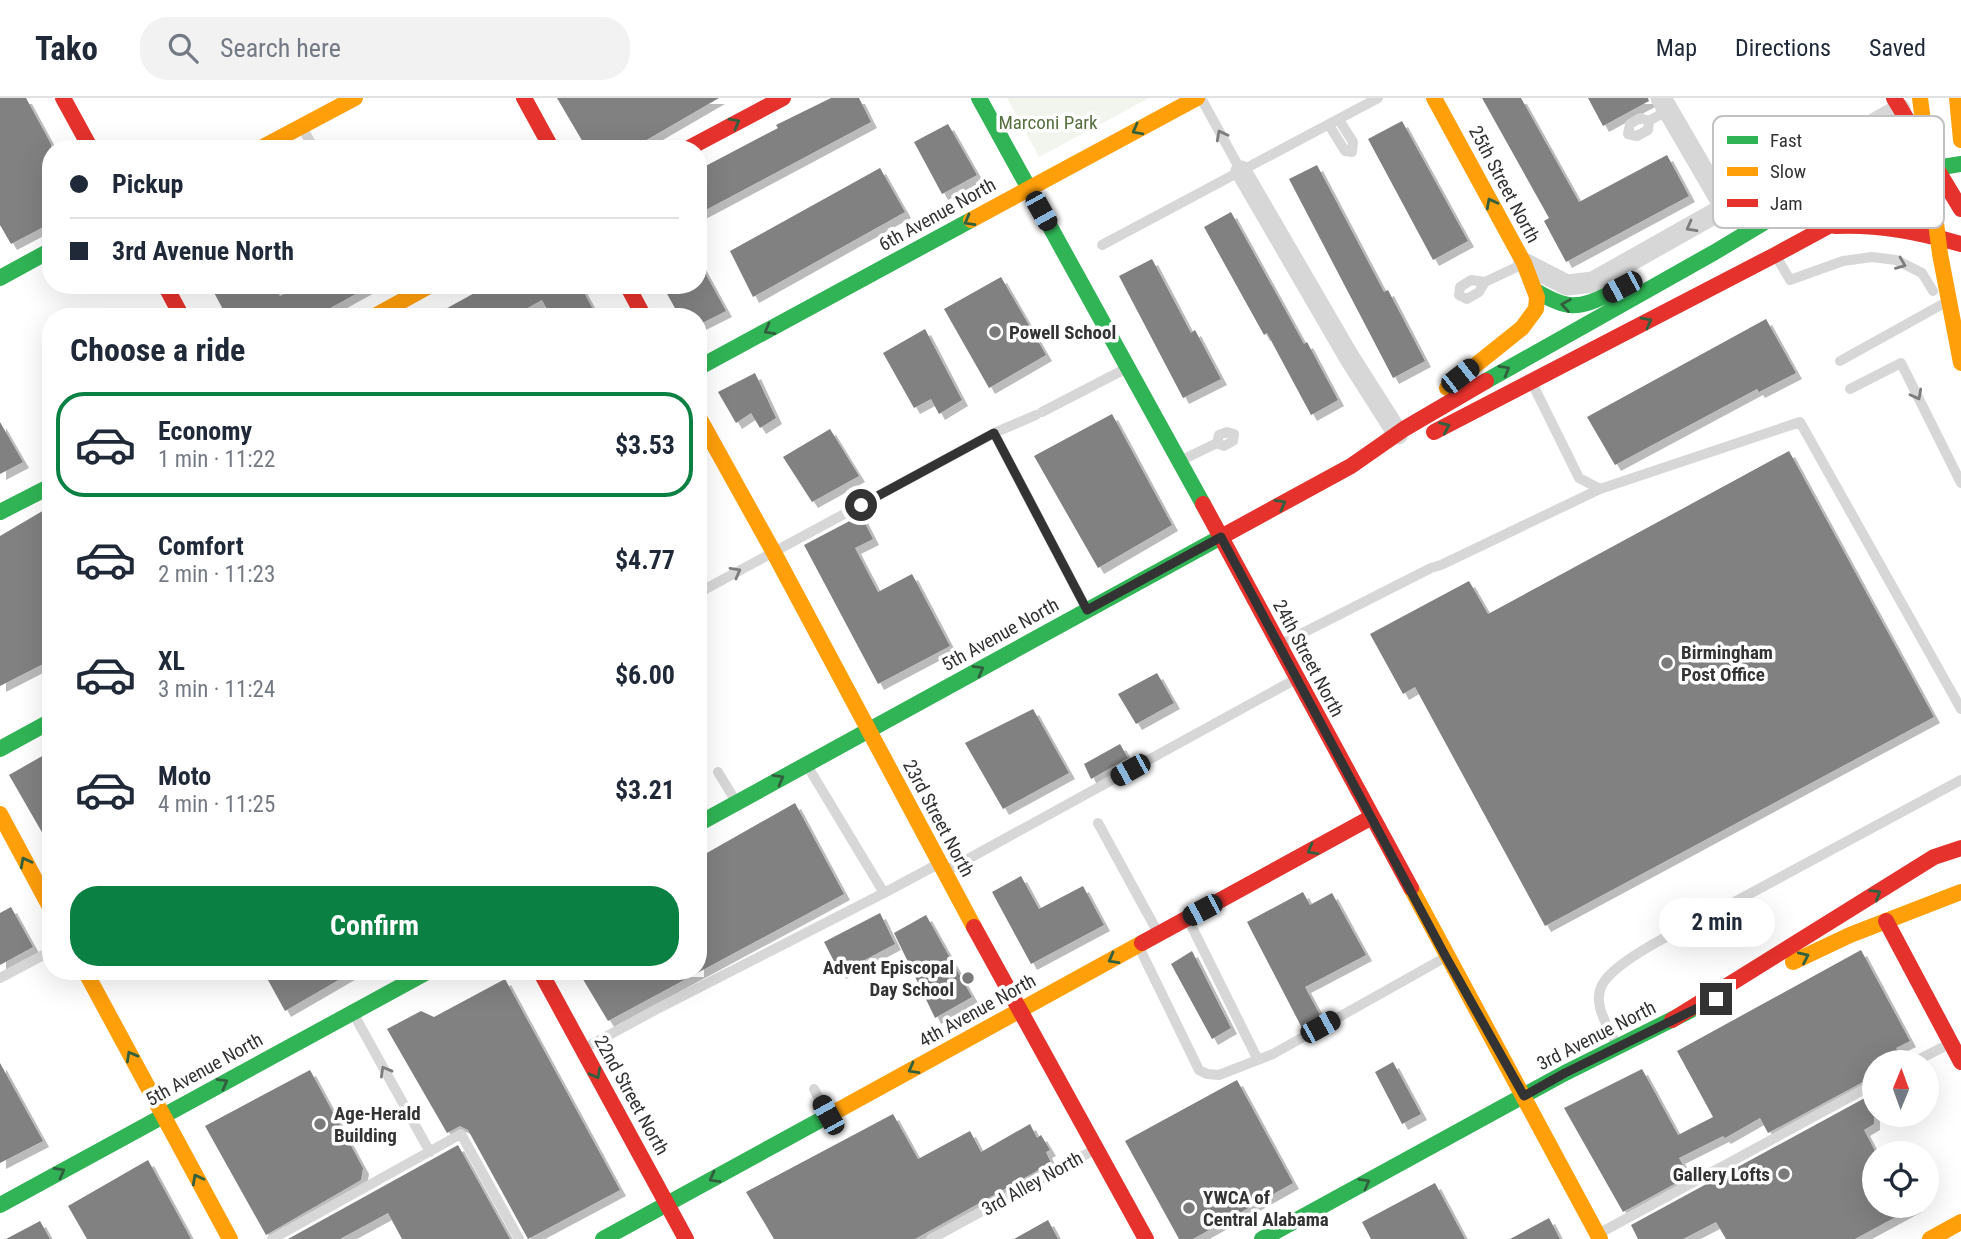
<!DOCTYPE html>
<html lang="en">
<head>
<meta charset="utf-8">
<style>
	:root { --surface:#fff; --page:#f2f2f3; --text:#1f2937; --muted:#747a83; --line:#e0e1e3; --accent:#0b8043 }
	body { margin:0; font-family:"Roboto Condensed",sans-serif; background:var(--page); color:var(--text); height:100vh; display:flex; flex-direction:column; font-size:26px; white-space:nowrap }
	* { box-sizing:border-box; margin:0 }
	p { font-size:23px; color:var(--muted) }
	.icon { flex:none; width:38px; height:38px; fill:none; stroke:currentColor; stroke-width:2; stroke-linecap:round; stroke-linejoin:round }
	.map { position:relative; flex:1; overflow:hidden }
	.details { position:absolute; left:42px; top:210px; width:665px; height:672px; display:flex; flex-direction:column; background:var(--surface); border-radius:28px; box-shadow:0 7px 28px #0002 }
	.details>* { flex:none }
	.hud { position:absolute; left:42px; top:42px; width:665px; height:154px; border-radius:28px; box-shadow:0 7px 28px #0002; display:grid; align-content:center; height:154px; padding:0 28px; background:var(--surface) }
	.needle { width:46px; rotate:1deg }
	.tools { position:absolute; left:1862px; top:952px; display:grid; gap:14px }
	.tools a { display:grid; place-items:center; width:77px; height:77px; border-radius:50%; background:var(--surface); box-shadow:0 7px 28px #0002; font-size:35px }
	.end { position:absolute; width:32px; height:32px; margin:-16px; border:9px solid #333; background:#fff; box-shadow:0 0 0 4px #fff }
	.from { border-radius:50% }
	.bubble { position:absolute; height:49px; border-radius:24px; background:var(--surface); box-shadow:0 7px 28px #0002; font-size:23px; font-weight:700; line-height:49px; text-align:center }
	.car { position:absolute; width:21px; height:42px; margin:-21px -10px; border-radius:9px; box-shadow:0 0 5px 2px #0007; background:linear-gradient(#222 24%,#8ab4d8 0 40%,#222 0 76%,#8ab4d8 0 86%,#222 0) }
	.hud b { display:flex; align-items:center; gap:24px; height:66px; font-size:26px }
	.hud b+b { border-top:2px solid var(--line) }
	.hud i { width:18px; height:18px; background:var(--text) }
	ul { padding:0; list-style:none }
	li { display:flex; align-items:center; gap:21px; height:105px; margin:0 14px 10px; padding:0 14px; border:4px solid transparent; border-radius:28px }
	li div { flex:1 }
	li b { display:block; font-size:26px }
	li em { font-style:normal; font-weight:700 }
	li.current { border-color:var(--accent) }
	li>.icon { width:63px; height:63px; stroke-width:1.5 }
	h2 { padding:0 28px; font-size:32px; line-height:84px }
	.action { display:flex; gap:14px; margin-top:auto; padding:14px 28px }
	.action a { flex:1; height:80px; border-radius:28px; background:var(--accent); color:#fff; font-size:28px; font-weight:700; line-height:80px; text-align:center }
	header { display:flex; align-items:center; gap:42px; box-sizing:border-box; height:98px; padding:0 35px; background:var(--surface); border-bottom:2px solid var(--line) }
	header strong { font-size:33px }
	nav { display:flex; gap:38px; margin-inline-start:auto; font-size:24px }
	.search { width:490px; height:63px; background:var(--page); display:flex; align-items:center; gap:18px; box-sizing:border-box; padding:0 24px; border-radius:28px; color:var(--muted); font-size:26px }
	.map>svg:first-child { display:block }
	.green { fill:#f1f5ed }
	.building { fill:#818181; filter:url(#shadow) }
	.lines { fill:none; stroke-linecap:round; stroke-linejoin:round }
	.lane { stroke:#d7d7d7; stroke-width:10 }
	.street { stroke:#d7d7d7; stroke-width:21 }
	.fast { stroke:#30b455; stroke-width:16 }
	.slow { stroke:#ff9f0a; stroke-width:16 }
	.jam { stroke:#e5322d; stroke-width:16 }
	.slow-bridge { stroke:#ff9f0a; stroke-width:16 }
	.oneway { stroke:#32603f }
	.oneway2 { stroke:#7d7d7d }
	.route { stroke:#333; stroke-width:9 }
	.poi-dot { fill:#7a7a7a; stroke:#fff; stroke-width:2.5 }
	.labels { text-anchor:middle; stroke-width:7; stroke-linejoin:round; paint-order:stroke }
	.park-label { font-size:19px; fill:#56703f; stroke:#fff }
	.street-label { font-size:19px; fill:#333; stroke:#fff }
	.poi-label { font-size:19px; font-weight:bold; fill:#333; stroke:#fff; text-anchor:start }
	.key { fill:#fff; stroke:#c2c2c2; stroke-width:2 }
	.key-label { font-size:19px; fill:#333 }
</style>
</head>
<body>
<header>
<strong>Tako</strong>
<div class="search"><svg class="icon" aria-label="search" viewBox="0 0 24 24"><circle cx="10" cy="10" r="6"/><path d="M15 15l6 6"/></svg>Search here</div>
<nav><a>Map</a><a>Directions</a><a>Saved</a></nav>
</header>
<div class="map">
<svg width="1961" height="1141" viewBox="0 0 1961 1141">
	<defs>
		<filter id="shadow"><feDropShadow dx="6" dy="6" stdDeviation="0" flood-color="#0004"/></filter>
	</defs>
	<rect width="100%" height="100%" fill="#fff"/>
	<path class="green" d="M1007 0H1149L1039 59Z"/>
	<path class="building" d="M0 0H26L51 46V125L11 146 0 127Z
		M557 0H719L631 51H587Z
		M831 0H859L871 24 698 116V72L778 30 776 27Z
		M1482 0H1521L1579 104 1667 57 1689 98 1566 164 1544 123 1549 120Z
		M1588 0H1648L1649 3 1603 28Z
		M1402 23 1468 143 1433 162 1368 41Z
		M948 26 977 77 942 96 914 44Z
		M1317 67 1384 194 1388 192 1425 263 1393 280 1289 81Z
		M880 70 905 114 753 199 730 153Z
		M1231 114 1304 246 1307 244 1338 302 1311 317 1267 235 1264 237 1204 129Z
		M1152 161 1191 235 1195 232 1221 281 1183 300 1119 178Z
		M698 162 726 213 698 227V219H680L662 187H698Z
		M1001 179 1046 257 989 290 944 211Z
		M210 187H274L280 198 299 187H372L314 219H227Z
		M489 187H580L597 219H551L542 202 511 219H431Z
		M1766 221 1796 275 1759 294 1757 291 1615 367 1587 319Z
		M925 231 962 302 939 316 931 301 914 310 883 255Z
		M755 275 776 320 760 330 751 315 736 325 718 294Z
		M1112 316 1172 427 1098 470 1034 358Z
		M0 324 23 364 0 376Z
		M830 331 859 378 812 404 783 359Z
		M1789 353 1934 619 1545 828 1415 589 1403 596 1370 536 1469 483 1488 516Z
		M51 408V562L0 588V438Z
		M861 417 873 441 855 450 878 494 912 476 950 548 878 586 804 447Z
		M1157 575 1174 605 1136 626 1118 596Z
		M1033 611 1069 675 1003 711 965 645Z
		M1120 646 1128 660 1091 681 1084 666Z
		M51 653V750L9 677Z
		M795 705 844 796 608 923 578 873H698V760Z
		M1021 778 1039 811 1083 788 1104 827 1031 866 992 794Z
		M1303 794 1310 807 1332 795 1366 857 1305 889 1320 917 1302 930 1247 824Z
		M11 809 33 849 0 867V815Z
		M880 815 895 846 840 875 824 844Z
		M926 817 972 899 935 920 894 835Z
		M1861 852 1910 943 1896 950 1905 964H1874V978L1768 1035 1760 1020 1725 1040 1723 1038 1679 1060 1689 1078 1623 1114 1564 1010 1642 971 1678 1037 1713 1019 1677 953Z
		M1192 853 1231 930 1212 941 1171 866Z
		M263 873H354L285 913Z
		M505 881 620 1092 528 1141 468 1032 460 1028 447 1035 387 931 421 913 434 919Z
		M1393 964 1421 1016 1402 1026 1375 974Z
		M0 965 43 1043 0 1065Z
		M310 972 363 1070 361 1082 266 1137 205 1028Z
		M1237 982 1293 1085 1193 1141H1179L1125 1043Z
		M1874 995V1026L1864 1032 1874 1051V1108H1916L1855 1141H1726L1716 1124 1683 1141H1638L1631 1127Z
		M893 1016 918 1061 970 1033 981 1054 1030 1026 1037 1040 1041 1037 1050 1052 1046 1054 1051 1065 915 1141H774L746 1094Z
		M458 1047 510 1141H402L388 1115 340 1141H288Z
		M148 1062 191 1141H87L68 1108Z
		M1435 1085 1465 1141H1371L1362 1124Z
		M1549 1120 1560 1141H1510Z
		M1048 1122 1058 1141H1014Z
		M40 1123 50 1141H6Z"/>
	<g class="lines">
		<path class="lane" d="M1201 0 1241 73
			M1649 23 1648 32 1637 38 1628 36 1630 26 1640 20 1649 23 1668 12
			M1329 27 1345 53 1352 54 1353 44 1339 22
			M302 29 314 51
			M1102 147 1378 0
			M1776 158 1790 182 1843 163 1872 159 1896 162 1922 175 1933 193
			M1485 184 1479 194 1467 201 1459 197 1460 189 1471 182 1485 184 1521 167
			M1840 263 1941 207
			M1532 285 1579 380 1600 391 1800 324 1961 611
			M1850 291 1901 265 1961 385
			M1042 314 1127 270
			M1227 334 1234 336 1233 343 1224 348 1217 345 1219 337Z
			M994 335 1036 317
			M1182 362 1217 345
			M698 495 994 335 1086 510
			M1281 546 1431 470 1441 467 1600 391
			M718 674 735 702
			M1098 725 1157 833
			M946 773 1296 581
			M884 795 940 765
			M1189 823 1258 962
			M1139 849 1199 972 1207 976 1219 977 1273 956 1446 859
			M0 880 51 853
			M353 915 430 1054
			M1616 946C1608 928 1592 906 1602 887 1617 859 1697 824 1727 808 1805 766 1883 724 1961 682
			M585 950 657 911 884 795 808 669
			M1914 964 1949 946
			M814 991 827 1015
			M1598 1136 1874 986
			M272 1141 461 1036 519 1141
			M931 1141 1094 1052"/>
		<path class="street" d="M1661 0 1725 110
			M1241 73 1349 259 1398 336
			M1524 165 1567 187 1593 184 1900 11"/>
		<path class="fast" d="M979 0 1203 406
			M1936 70 1961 66
			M0 180 51 152
			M1536 193C1566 211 1578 212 1609 196
			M698 270 971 122
			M1486 283 1715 154 1883 53
			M0 414 51 388
			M0 651 51 623
			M698 726 1221 439
			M0 1107 429 873
			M603 1141 835 1014
			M1262 1141 1565 975 1691 912"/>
		<path class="slow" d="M1434 0 1524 165 1537 199 1536 211 1522 230 1447 290
			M259 51 355 0
			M971 122 1197 0
			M373 219 431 187
			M698 318 773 453 974 829
			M0 716 51 811
			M1411 790 1600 1141
			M1793 864 1850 837 1961 794
			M85 873 230 1141
			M835 1014 1142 845
			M1930 1141 1961 1124"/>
		<path class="jam" d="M63 0 91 51
			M524 0 552 51
			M1894 0 1961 111
			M687 51 783 0
			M1835 128C1879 126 1919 134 1961 146
			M165 187 182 219
			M627 187 644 219
			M1434 334 1775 157 1936 70
			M1203 406 1411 790
			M1221 439 1351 368 1404 331 1486 283
			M1886 823 1961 964
			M974 829 1146 1141
			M1142 845 1372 719
			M540 873 686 1141
			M1672 922 1934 759 1961 750"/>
		<path class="slow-bridge" d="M1920 0 1940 156 1961 265
			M1957 0 1961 42"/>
	</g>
	<defs><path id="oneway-chevron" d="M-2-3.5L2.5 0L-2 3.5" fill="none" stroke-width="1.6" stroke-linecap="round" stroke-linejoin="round" transform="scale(1.75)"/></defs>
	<g class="oneway">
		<use href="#oneway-chevron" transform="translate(735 25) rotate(-28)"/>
		<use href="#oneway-chevron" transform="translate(1137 32) rotate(152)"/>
		<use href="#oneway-chevron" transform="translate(1491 105) rotate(-118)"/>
		<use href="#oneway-chevron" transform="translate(969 123) rotate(151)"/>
		<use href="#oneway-chevron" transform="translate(1566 207) rotate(-171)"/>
		<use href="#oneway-chevron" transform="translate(1647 224) rotate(-28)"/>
		<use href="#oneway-chevron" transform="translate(769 232) rotate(151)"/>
		<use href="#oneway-chevron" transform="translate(1505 272) rotate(-30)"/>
		<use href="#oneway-chevron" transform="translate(1445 329) rotate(-24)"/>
		<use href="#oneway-chevron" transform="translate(1281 406) rotate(-29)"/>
		<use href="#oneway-chevron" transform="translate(979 572) rotate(-29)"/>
		<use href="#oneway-chevron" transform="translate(779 681) rotate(-29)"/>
		<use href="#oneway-chevron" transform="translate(1312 752) rotate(151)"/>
		<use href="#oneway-chevron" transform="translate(25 764) rotate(-118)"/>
		<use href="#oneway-chevron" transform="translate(1876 796) rotate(-32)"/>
		<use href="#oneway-chevron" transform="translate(1804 859) rotate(-25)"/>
		<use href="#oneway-chevron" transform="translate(1113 861) rotate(151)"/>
		<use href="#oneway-chevron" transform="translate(131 958) rotate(-119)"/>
		<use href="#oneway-chevron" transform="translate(913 971) rotate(151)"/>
		<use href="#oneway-chevron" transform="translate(596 976) rotate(61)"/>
		<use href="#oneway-chevron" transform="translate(223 985) rotate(-29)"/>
		<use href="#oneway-chevron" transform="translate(60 1074) rotate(-29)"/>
		<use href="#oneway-chevron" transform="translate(714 1080) rotate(151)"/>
		<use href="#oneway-chevron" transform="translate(197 1081) rotate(-118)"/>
		<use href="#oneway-chevron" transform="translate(1365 1085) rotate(-29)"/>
	</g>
	<g class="oneway2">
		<use href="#oneway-chevron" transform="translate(1221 37) rotate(-118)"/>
		<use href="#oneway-chevron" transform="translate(1691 129) rotate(151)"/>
		<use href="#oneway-chevron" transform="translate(1901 166) rotate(22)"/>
		<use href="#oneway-chevron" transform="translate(1917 297) rotate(62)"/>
		<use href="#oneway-chevron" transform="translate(736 474) rotate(-29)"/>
		<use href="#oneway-chevron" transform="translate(385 973) rotate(-119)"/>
	</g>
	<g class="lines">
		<path class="route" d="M861 407 994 335 1087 512 1221 439 1446 859 1524 998 1565 975 1716 901"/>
	</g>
	<g class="poi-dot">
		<circle cx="995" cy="234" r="7"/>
		<circle cx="1667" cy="565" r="7"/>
		<circle cx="968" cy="880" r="7"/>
		<circle cx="320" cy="1026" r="7"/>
		<circle cx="1784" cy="1076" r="7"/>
		<circle cx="1189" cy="1110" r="7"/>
	</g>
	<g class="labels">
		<g class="park-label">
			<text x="1048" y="31">Marconi Park</text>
		</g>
		<g class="street-label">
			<text transform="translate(1505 86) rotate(62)" y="7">25th Street North</text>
			<text transform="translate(937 116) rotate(-29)" y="7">6th Avenue North</text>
			<text transform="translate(1000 536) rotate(-29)" y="7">5th Avenue North</text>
			<text transform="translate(1309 560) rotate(62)" y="7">24th Street North</text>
			<text transform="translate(939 720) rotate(62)" y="7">23rd Street North</text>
			<text transform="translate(977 912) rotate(-29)" y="7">4th Avenue North</text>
			<text transform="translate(1596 937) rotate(-27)" y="7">3rd Avenue North</text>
			<text transform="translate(204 971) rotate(-29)" y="7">5th Avenue North</text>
			<text transform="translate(632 997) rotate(61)" y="7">22nd Street North</text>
			<text transform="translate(1032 1085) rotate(-29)" y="7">3rd Alley North</text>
		</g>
		<g class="poi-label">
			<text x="1009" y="241">Powell School</text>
			<text x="1681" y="561">Birmingham<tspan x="1681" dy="22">Post Office</tspan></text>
			<text x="954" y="876" text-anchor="end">Advent Episcopal<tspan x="954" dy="22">Day School</tspan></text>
			<text x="334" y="1022">Age-Herald<tspan x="334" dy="22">Building</tspan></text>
			<text x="1770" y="1083" text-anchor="end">Gallery Lofts</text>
			<text x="1203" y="1106">YWCA of<tspan x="1203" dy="22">Central Alabama</tspan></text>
		</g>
	</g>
	<rect x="1713" y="18" width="231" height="112" rx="10" class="key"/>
	<rect x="1727" y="38" width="31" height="8" fill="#30b455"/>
	<rect x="1727" y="69" width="31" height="9" fill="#ff9f0a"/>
	<rect x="1727" y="101" width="31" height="8" fill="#e5322d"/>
	<g class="key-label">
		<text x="1770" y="49">Fast</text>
		<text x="1770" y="80">Slow</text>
		<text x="1770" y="112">Jam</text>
	</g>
</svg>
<div class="tools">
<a><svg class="needle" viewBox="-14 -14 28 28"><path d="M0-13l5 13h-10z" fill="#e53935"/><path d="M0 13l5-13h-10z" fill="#747a83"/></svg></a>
<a><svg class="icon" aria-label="locate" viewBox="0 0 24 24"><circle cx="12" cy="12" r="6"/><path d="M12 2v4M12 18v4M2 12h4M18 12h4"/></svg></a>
</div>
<i class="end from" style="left:861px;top:407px"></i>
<i class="end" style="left:1716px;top:901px"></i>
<div class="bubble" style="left:1659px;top:800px;width:116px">2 min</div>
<i class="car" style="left:1041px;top:113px;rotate:151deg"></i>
<i class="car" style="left:1622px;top:189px;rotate:242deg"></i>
<i class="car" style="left:1460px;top:278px;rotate:52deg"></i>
<i class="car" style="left:1130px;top:672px;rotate:241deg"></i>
<i class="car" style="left:1202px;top:812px;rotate:242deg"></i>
<i class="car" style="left:1320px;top:929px;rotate:61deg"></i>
<i class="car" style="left:828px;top:1017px;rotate:331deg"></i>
<div class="hud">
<b><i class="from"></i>Pickup</b>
<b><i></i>3rd Avenue North</b>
</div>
<section class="details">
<h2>Choose a ride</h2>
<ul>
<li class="current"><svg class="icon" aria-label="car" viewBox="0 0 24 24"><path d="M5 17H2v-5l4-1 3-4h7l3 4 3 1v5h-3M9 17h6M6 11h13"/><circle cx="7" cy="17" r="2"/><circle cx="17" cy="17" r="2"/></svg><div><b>Economy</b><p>1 min · 11:22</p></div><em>$3.53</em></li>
<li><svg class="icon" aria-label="car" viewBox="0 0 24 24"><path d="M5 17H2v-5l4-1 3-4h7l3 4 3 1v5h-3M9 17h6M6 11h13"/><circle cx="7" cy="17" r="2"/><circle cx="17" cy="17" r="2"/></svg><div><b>Comfort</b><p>2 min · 11:23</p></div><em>$4.77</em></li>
<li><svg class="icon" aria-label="car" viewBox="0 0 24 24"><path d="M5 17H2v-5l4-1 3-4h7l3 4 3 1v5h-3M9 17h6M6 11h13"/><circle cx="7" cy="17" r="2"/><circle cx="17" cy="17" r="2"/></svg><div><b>XL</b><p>3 min · 11:24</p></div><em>$6.00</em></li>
<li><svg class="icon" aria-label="car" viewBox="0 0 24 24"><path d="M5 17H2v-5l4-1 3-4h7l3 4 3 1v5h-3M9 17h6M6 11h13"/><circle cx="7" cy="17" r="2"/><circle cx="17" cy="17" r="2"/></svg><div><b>Moto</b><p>4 min · 11:25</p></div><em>$3.21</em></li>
</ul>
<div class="action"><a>Confirm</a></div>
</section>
</div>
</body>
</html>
